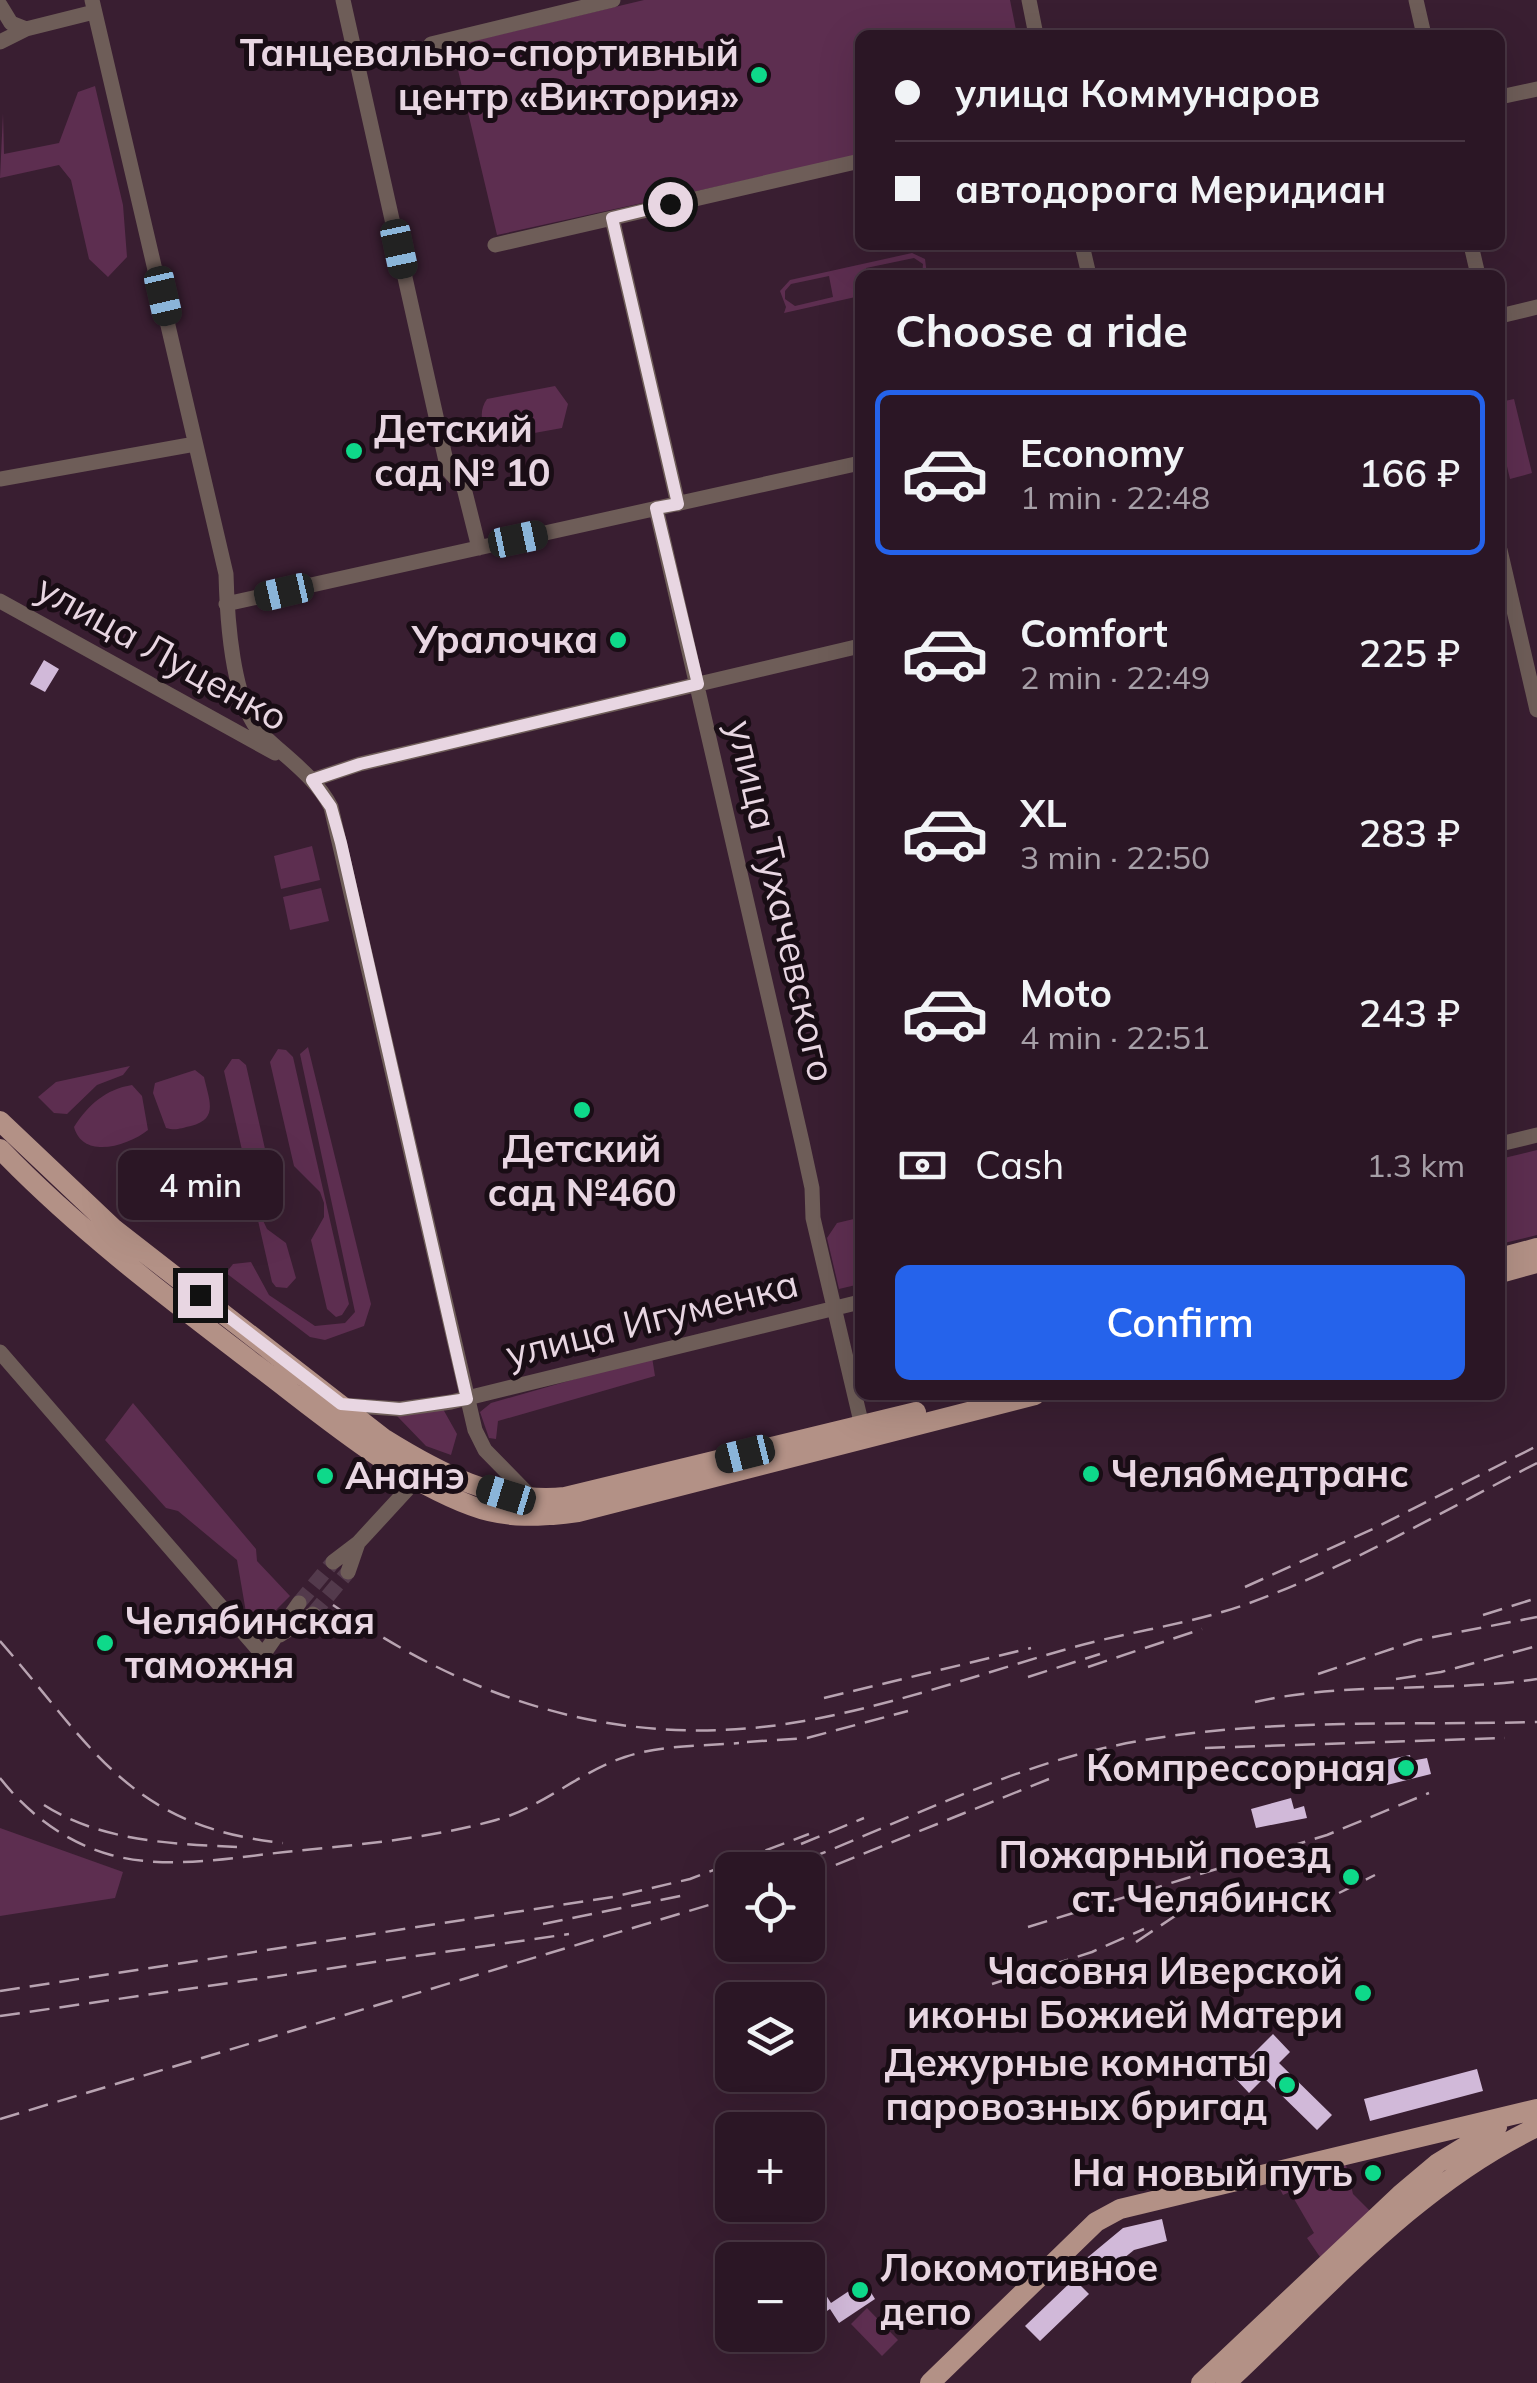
<!DOCTYPE html>
<html lang="en">
<head>
<meta charset="utf-8">
<style>
	:root { --surface:#2b1625; --page:#372332; --text:#f1f3f6; --muted:#a69fa7; --line:#473542; --accent:#2563eb }
	body { margin:0; font-family:Mulish,sans-serif; background:var(--page); color:var(--text); height:100vh; display:flex; flex-direction:column; font-size:38px; white-space:nowrap }
	* { box-sizing:border-box; margin:0 }
	p { font-size:32px; color:var(--muted) }
	.icon { flex:none; width:55px; height:55px; fill:none; stroke:currentColor; stroke-width:2; stroke-linecap:round; stroke-linejoin:round }
	.map { position:relative; flex:1; overflow:hidden }
	.sheet { position:absolute; left:855px; top:270px; width:650px; height:1130px; display:flex; flex-direction:column; background:var(--surface); border-radius:15px; box-shadow:0 10px 40px #0002,0 0 0 2px var(--line) }
	.sheet>* { flex:none }
	.hud { position:absolute; left:855px; top:30px; width:650px; height:220px; border-radius:15px; box-shadow:0 10px 40px #0002,0 0 0 2px var(--line); display:grid; align-content:center; height:220px; padding:0 40px; background:var(--surface) }
	.tools { position:absolute; left:715px; top:1852px; display:grid; gap:20px }
	.tools a { display:grid; place-items:center; width:110px; height:110px; border-radius:15px; background:var(--surface); box-shadow:0 10px 40px #0002,0 0 0 2px var(--line); font-size:50px }
	.end { position:absolute; width:45px; height:45px; margin:-22px; border:12px solid #e8d6e2; background:#111; box-shadow:0 0 0 5px #111 }
	.from { border-radius:50% }
	.bubble { position:absolute; height:70px; border-radius:15px; background:var(--surface); box-shadow:0 10px 40px #0002,0 0 0 2px var(--line); font-size:32px; font-weight:600; line-height:70px; text-align:center }
	.car { position:absolute; width:30px; height:60px; margin:-30px -15px; border-radius:12px; box-shadow:0 0 8px 2px #0007; background:linear-gradient(#222 24%,#8ab4d8 0 40%,#222 0 76%,#8ab4d8 0 86%,#222 0) }
	.hud b { display:flex; align-items:center; gap:35px; height:95px; font-size:38px }
	.hud b+b { border-top:2px solid var(--line) }
	.hud i { width:25px; height:25px; background:var(--text) }
	ul { padding:0; list-style:none }
	li { display:flex; align-items:center; gap:30px; height:165px; margin:0 20px 15px; padding:0 20px; border:5px solid transparent; border-radius:15px }
	li div { flex:1 }
	li b { display:block; font-size:38px }
	li em { font-style:normal; font-weight:600 }
	li.active { border-color:var(--accent) }
	li>.icon { width:90px; height:90px; stroke-width:1.5 }
	h2 { padding:0 40px; font-size:45px; line-height:120px }
	.pay { display:flex; align-items:center; gap:25px; height:110px; padding:0 40px; font-size:38px }
	.pay p { margin-inline-start:auto }
	.button { display:flex; gap:20px; margin-top:auto; padding:20px 40px }
	.button a { flex:1; height:115px; border-radius:15px; background:var(--accent); color:#fff; font-size:40px; font-weight:600; line-height:115px; text-align:center }
	.map>svg:first-child { display:block }
	.green { fill:#5d2e50; fill-rule:evenodd }
	.building { fill:#d1b9d9 }
	.lines { fill:none; stroke-linecap:round; stroke-linejoin:round }
	.minor-tunnel { stroke:#533a4c; stroke-width:15; stroke-dasharray:15 8; stroke-linecap:butt }
	.minor { stroke:#6e5d58; stroke-width:15 }
	.major { stroke:#b39186; stroke-width:20 }
	.rail { stroke:#b8a3b1; stroke-width:2.5; stroke-dasharray:20 10; stroke-linecap:butt }
	.route { stroke:#e8d6e2; stroke-width:12 }
	.poi-dot { fill:#0ed98a; stroke:#190d15; stroke-width:4 }
	.labels { text-anchor:middle; stroke-width:10; stroke-linejoin:round; paint-order:stroke }
	.poi-label { font-size:38px; font-weight:bold; fill:#e8d6e2; stroke:#190d15; text-anchor:end }
	.street-label { font-size:38px; fill:#e8d6e2; stroke:#190d15 }
</style>
</head>
<body>
<div class="map">
<svg width="1537" height="2383" viewBox="0 0 1537 2383">
	<rect width="100%" height="100%" fill="#391e31"/>
	<path class="green" d="M644 0H1010L1017 35H860V155L497 235 453 49 455 45Z
		M95 86 123 205 127 257 108 277 89 259 71 180 59 165 0 178 3 113 4 154 59 143 78 92Z
		M912 253 925 259 927 275H922L923 264 914 258 866 268V275H860V296L784 313 786 307 780 291 790 280ZM829 276 833 297 795 306 785 299V291L791 284Z
		M555 386 568 404 562 428 496 440C482 430 477 413 487 399Z
		M1514 399 1532 473 1510 479 1500 437V402Z
		M312 846 320 880 281 889 274 856Z
		M321 888 329 921 290 930 283 897Z
		M308 1047 371 1304 364 1326 325 1340 310 1337 226 1273 233 1264 251 1262 269 1295 315 1326 345 1323 355 1312 300 1054Z
		M278 1049 286 1050 293 1057 349 1304 342 1315 336 1317 327 1309 311 1240 324 1217V1203L320 1192 294 1166 270 1062Z
		M232 1059H239L246 1065 270 1171 258 1210 267 1229 286 1243 296 1278 287 1288 276 1287 272 1282 224 1071Z
		M130 1066 123 1075 97 1085 67 1114 54 1113 38 1097 56 1082Z
		M195 1070 204 1077C209 1100 219 1119 191 1126 181 1128 176 1131 166 1128L153 1093 155 1083Z
		M132 1085 142 1096 148 1130C128 1146 83 1160 74 1127 88 1105 106 1089 132 1085Z
		M1537 1150V1235L1500 1244V1159Z
		M858 1218 860 1284 839 1289 827 1238 837 1223Z
		M652 1357 655 1376 498 1421 496 1439 489 1438 480 1412 491 1403Z
		M133 1403 256 1549 257 1561 290 1596 261 1625 248 1624 237 1560 178 1511 166 1508 105 1440Z
		M443 1409 457 1434 451 1455 426 1446 397 1416Z
		M0 1828 123 1872 115 1898 0 1916Z
		M1346 2165 1353 2194 1371 2212 1320 2257 1307 2238 1314 2233 1290 2192 1283 2195 1276 2181Z
		M867 2308 898 2340 882 2356 851 2324Z"/>
	<path class="building" d="M44 660 59 669 45 692 30 684Z
		M1410 1755 1411 1761 1427 1758 1431 1774 1387 1785 1381 1761Z
		M1291 1798 1294 1809 1304 1806 1307 1818 1256 1828 1251 1809Z
		M1273 2034 1290 2052 1279 2063 1332 2115 1317 2130 1264 2078 1249 2093 1232 2075Z
		M1477 2069 1483 2091 1370 2121 1364 2099Z
		M1162 2219 1167 2241 1134 2250 1098 2279 1082 2262 1123 2228Z
		M808 2267 831 2303 864 2281 875 2299 839 2323 830 2309 816 2318 808 2304Z
		M1074 2279 1089 2294 1040 2341 1025 2326Z"/>
	<g class="lines">
		<path class="minor-tunnel" d="M299 1603 333 1562
			M313 1614 348 1572"/>
		<path class="minor" d="M92 0 226 574C227 616 232 702 261 733 285 757 315 776 331 807L475 1430 485 1450 532 1498
			M343 0 448 470 464 488 479 548
			M1029 0 1036 35
			M1416 0 1424 35
			M0 5 11 23 26 29 0 42
			M26 29 94 12
			M431 44 613 0
			M357 60 413 48
			M1500 97 1537 89
			M612 218 678 504
			M495 245 860 161
			M1082 245 1089 275
			M1471 245 1478 275
			M1500 316 1537 307
			M0 479 195 444
			M656 508 802 1142 812 1188 813 1218 862 1426
			M1500 550 1537 710
			M0 601 275 753
			M226 604 860 463
			M312 780 360 764 860 646
			M1500 1144 1537 1135
			M0 1352 263 1655 299 1603
			M342 1405 400 1409 451 1402 860 1302
			M333 1562 358 1543 416 1480
			M348 1572 358 1543
			M280 1635 313 1614"/>
		<path class="major" d="M0 1121 114 1229 383 1438C439 1473 497 1504 565 1497L916 1412
			M0 1149C78 1230 167 1297 256 1365 325 1417 391 1475 472 1506 506 1519 543 1517 578 1512L1035 1395
			M1500 1258 1537 1248
			M1500 1273 1537 1263
			M930 2383 1096 2222 1120 2209 1537 2109
			M1201 2383 1400 2195 1438 2163 1497 2127
			M1226 2383C1324 2292 1415 2185 1537 2127"/>
		<path class="rail" d="M1245 1587 1373 1529 1537 1446
			M333 1605C476 1705 630 1752 804 1721 894 1705 980 1674 1067 1649 1125 1632 1187 1625 1244 1605 1345 1569 1441 1512 1537 1463
			M1483 1615 1537 1598
			M0 1641C92 1747 130 1827 283 1843
			M1088 1667 1202 1629
			M1318 1674 1418 1640 1537 1617
			M1028 1677 1100 1654
			M1396 1679 1441 1672 1537 1646
			M824 1698 1031 1648
			M1255 1702C1348 1681 1443 1693 1537 1679
			M747 1742 807 1738 908 1711
			M1205 1748 1505 1738
			M0 1778C28 1814 67 1843 111 1855 167 1870 229 1858 285 1852 355 1845 428 1839 496 1820 543 1807 579 1772 625 1757 661 1745 702 1746 739 1743
			M44 1805C100 1841 171 1844 237 1847
			M801 1844 864 1818
			M779 1870C879 1833 974 1783 1076 1755 1224 1715 1385 1726 1537 1722
			M808 1876 1049 1779
			M1339 1893 1375 1875
			M543 1924 685 1895
			M1028 1927 1327 1835 1429 1793
			M1136 1942 1205 1896
			M992 1984 1092 1952 1144 1929
			M0 1991 613 1897 690 1879 809 1834
			M0 2016 569 1934
			M0 2119 732 1898"/>
	</g>
	<g class="lines">
		<path class="route" d="M200 1295 341 1404 400 1409 467 1399 341 843 331 807 312 780 360 764 698 684 656 508 678 504 612 218 670 204"/>
	</g>
	<g class="poi-dot">
		<circle cx="759" cy="75" r="10"/>
		<circle cx="354" cy="451" r="10"/>
		<circle cx="618" cy="640" r="10"/>
		<circle cx="582" cy="1110" r="10"/>
		<circle cx="1091" cy="1474" r="10"/>
		<circle cx="325" cy="1476" r="10"/>
		<circle cx="105" cy="1643" r="10"/>
		<circle cx="1406" cy="1768" r="10"/>
		<circle cx="1351" cy="1877" r="10"/>
		<circle cx="1363" cy="1993" r="10"/>
		<circle cx="1287" cy="2085" r="10"/>
		<circle cx="1373" cy="2173" r="10"/>
		<circle cx="860" cy="2290" r="10"/>
	</g>
	<g class="labels">
		<g class="poi-label">
			<text x="739" y="66">Танцевально-спортивный<tspan x="739" dy="44">центр «Виктория»</tspan></text>
			<text x="374" y="442" text-anchor="start">Детский<tspan x="374" dy="44">сад № 10</tspan></text>
			<text x="598" y="653">Уралочка</text>
			<text x="582" y="1162" text-anchor="middle">Детский<tspan x="582" dy="44">сад №460</tspan></text>
			<text x="1111" y="1487" text-anchor="start">Челябмедтранс</text>
			<text x="345" y="1489" text-anchor="start">Ананэ</text>
			<text x="125" y="1634" text-anchor="start">Челябинская<tspan x="125" dy="44">таможня</tspan></text>
			<text x="1386" y="1781">Компрессорная</text>
			<text x="1331" y="1868">Пожарный поезд<tspan x="1331" dy="44">ст. Челябинск</tspan></text>
			<text x="1343" y="1984">Часовня Иверской<tspan x="1343" dy="44">иконы Божией Матери</tspan></text>
			<text x="1267" y="2076">Дежурные комнаты<tspan x="1267" dy="44">паровозных бригад</tspan></text>
			<text x="1353" y="2186">На новый путь</text>
			<text x="880" y="2281" text-anchor="start">Локомотивное<tspan x="880" dy="44">депо</tspan></text>
		</g>
		<g class="street-label">
			<text transform="translate(162 653) rotate(29)" y="13">улица Луценко</text>
			<text transform="translate(781 901) rotate(77)" y="13">улица Тухачевского</text>
			<text transform="translate(652 1319) rotate(-14)" y="13">улица Игуменка</text>
		</g>
	</g>
</svg>
<div class="tools">
<a><svg class="icon" aria-label="locate" viewBox="0 0 24 24"><circle cx="12" cy="12" r="6"/><path d="M12 2v4M12 18v4M2 12h4M18 12h4"/></svg></a>
<a><svg class="icon" aria-label="layers" viewBox="0 0 24 24"><path d="M12 4l9 5-9 5-9-5zM3 14l9 5 9-5"/></svg></a>
<a>+</a>
<a>−</a>
</div>
<i class="end from" style="left:670px;top:204px"></i>
<i class="end" style="left:200px;top:1295px"></i>
<div class="bubble" style="left:118px;top:1150px;width:165px">4 min</div>
<i class="car" style="left:399px;top:249px;rotate:168deg"></i>
<i class="car" style="left:163px;top:296px;rotate:167deg"></i>
<i class="car" style="left:518px;top:539px;rotate:78deg"></i>
<i class="car" style="left:284px;top:592px;rotate:257deg"></i>
<i class="car" style="left:745px;top:1454px;rotate:256deg"></i>
<i class="car" style="left:506px;top:1495px;rotate:287deg"></i>
<div class="hud">
<b><i class="from"></i>улица Коммунаров</b>
<b><i></i>автодорога Меридиан</b>
</div>
<section class="sheet">
<h2>Choose a ride</h2>
<ul>
<li class="active"><svg class="icon" aria-label="car" viewBox="0 0 24 24"><path d="M5 17H2v-5l4-1 3-4h7l3 4 3 1v5h-3M9 17h6M6 11h13"/><circle cx="7" cy="17" r="2"/><circle cx="17" cy="17" r="2"/></svg><div><b>Economy</b><p>1 min · 22:48</p></div><em>166 ₽</em></li>
<li><svg class="icon" aria-label="car" viewBox="0 0 24 24"><path d="M5 17H2v-5l4-1 3-4h7l3 4 3 1v5h-3M9 17h6M6 11h13"/><circle cx="7" cy="17" r="2"/><circle cx="17" cy="17" r="2"/></svg><div><b>Comfort</b><p>2 min · 22:49</p></div><em>225 ₽</em></li>
<li><svg class="icon" aria-label="car" viewBox="0 0 24 24"><path d="M5 17H2v-5l4-1 3-4h7l3 4 3 1v5h-3M9 17h6M6 11h13"/><circle cx="7" cy="17" r="2"/><circle cx="17" cy="17" r="2"/></svg><div><b>XL</b><p>3 min · 22:50</p></div><em>283 ₽</em></li>
<li><svg class="icon" aria-label="car" viewBox="0 0 24 24"><path d="M5 17H2v-5l4-1 3-4h7l3 4 3 1v5h-3M9 17h6M6 11h13"/><circle cx="7" cy="17" r="2"/><circle cx="17" cy="17" r="2"/></svg><div><b>Moto</b><p>4 min · 22:51</p></div><em>243 ₽</em></li>
</ul>
<div class="pay"><svg class="icon" aria-label="cash" viewBox="0 0 24 24"><path d="M3 7h18v10H3z"/><circle cx="12" cy="12" r="2"/></svg>Cash<p>1.3 km</p></div>
<div class="button"><a>Confirm</a></div>
</section>
</div>
</body>
</html>
